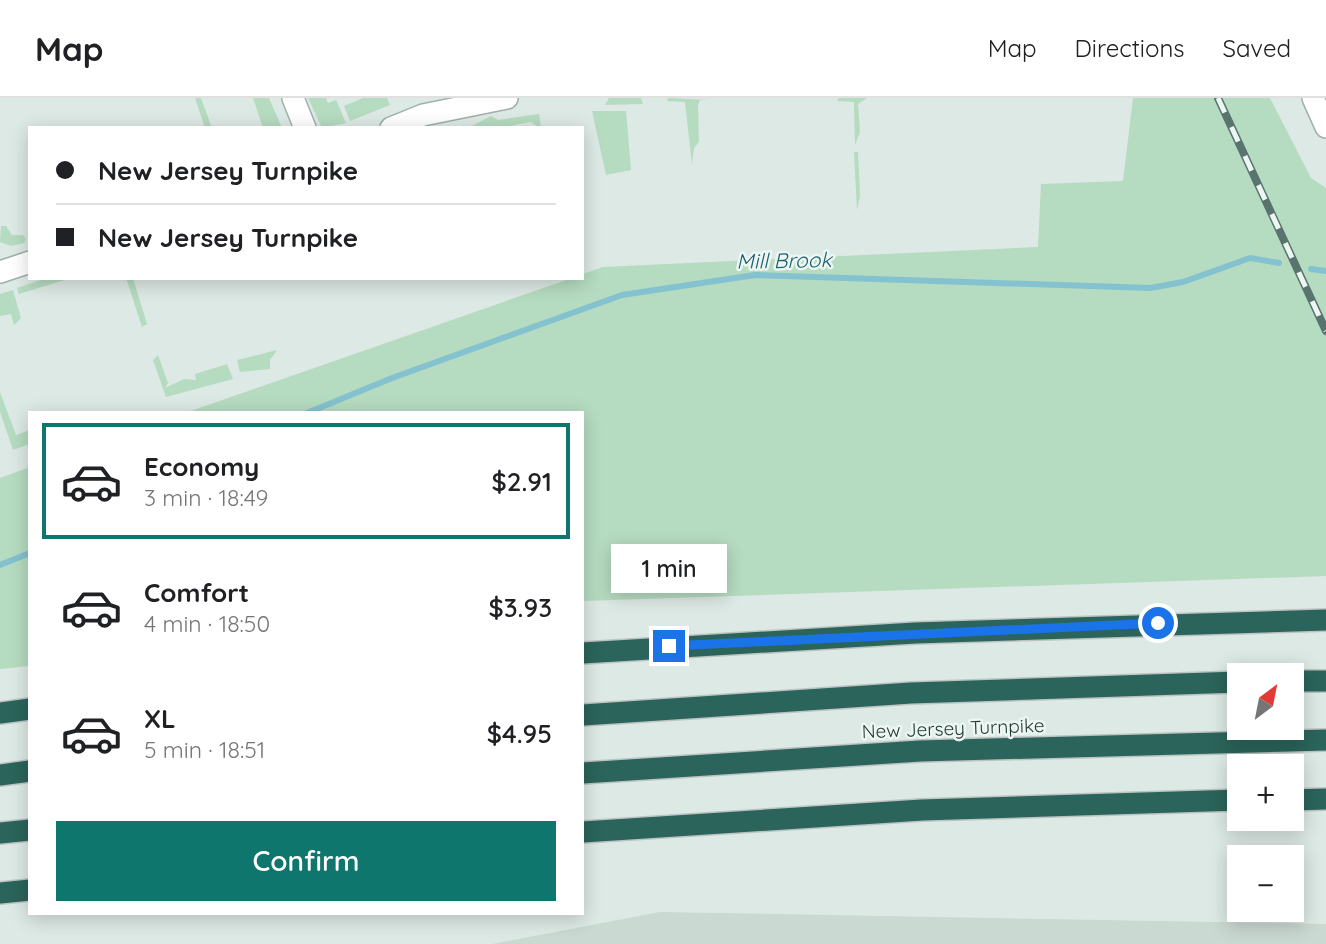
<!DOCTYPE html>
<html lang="en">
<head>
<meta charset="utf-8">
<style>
	:root { --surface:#fff; --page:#f6f6f6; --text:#202124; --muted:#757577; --line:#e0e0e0; --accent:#0f766e }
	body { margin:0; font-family:Quicksand,sans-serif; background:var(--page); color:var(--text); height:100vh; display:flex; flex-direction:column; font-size:26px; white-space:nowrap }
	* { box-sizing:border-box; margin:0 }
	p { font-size:23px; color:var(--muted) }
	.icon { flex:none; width:38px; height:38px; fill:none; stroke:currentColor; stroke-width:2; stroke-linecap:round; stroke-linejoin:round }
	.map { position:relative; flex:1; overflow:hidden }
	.panel { position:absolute; left:28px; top:313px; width:556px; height:504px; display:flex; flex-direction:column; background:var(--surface); border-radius:0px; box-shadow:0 4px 18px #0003 }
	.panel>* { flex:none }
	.guide { position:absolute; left:28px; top:28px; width:556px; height:154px; border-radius:0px; box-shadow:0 4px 18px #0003; display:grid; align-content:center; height:154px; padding:0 28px; background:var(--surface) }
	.needle { width:46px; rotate:32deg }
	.buttons { position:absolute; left:1227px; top:565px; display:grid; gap:14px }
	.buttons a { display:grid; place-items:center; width:77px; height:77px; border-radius:0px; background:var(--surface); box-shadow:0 4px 18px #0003; font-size:35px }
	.end { position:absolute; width:32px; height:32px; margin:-16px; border:9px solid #1a73e8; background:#fff; box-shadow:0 0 0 4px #fff }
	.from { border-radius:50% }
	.bubble { position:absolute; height:49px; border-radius:0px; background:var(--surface); box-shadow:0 4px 18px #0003; font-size:23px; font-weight:600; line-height:49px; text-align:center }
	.guide b { display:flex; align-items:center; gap:24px; height:66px; font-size:26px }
	.guide b+b { border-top:2px solid var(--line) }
	.guide i { width:18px; height:18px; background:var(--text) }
	ul { padding:12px 0 0; list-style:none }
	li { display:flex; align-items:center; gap:21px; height:116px; margin:0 14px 10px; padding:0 14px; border:4px solid transparent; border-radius:0px }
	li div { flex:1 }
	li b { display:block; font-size:26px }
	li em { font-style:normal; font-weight:600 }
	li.on { border-color:var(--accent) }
	li>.icon { width:63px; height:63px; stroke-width:1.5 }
	.action { display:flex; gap:14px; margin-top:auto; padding:14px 28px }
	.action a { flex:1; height:80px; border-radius:0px; background:var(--accent); color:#fff; font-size:28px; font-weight:600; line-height:80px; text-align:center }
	header { display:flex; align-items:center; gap:42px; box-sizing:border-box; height:98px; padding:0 35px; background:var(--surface); border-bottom:2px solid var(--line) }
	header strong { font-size:33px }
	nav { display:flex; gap:38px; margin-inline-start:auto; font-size:24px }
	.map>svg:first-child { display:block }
	.built { fill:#cbd9d3 }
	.green { fill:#b5dbc0 }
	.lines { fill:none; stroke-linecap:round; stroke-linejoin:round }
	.stream { stroke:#84c2cf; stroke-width:6 }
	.minor-casing { stroke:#a0b0ab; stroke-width:24 }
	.motorway-casing { stroke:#bcc3c2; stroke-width:24 }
	.minor { stroke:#fff; stroke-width:21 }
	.motorway { stroke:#2b645a; stroke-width:21 }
	.rail-casing { stroke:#59746e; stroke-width:8 }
	.rail { stroke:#edf6f2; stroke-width:5; stroke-dasharray:16; stroke-linecap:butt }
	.route { stroke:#1a73e8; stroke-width:9 }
	.labels { text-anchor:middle; stroke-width:5; stroke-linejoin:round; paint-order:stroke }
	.street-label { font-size:19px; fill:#1f3832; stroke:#edf6f2 }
	.water-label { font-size:21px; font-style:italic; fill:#1a6273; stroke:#edf6f2 }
</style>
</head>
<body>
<header>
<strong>Map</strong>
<nav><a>Map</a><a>Directions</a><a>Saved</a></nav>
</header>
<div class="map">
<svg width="1326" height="846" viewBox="0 0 1326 846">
	<rect width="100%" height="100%" fill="#dde9e4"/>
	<path class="built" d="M660 814 1326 826V846H492Z"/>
	<path class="green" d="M195 0H201L212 30H205Z
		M253 0H269L282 30H263Z
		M308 0H326L328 5 336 2 346 25 322 30Z
		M363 0H387L390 7 350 23 344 8Z
		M609 0H641L643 6 605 7Z
		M668 0 710 2H700L698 7 699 44 694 50 692 66 685 4 667 3Z
		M839 0H867L858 6 860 34 855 47 854 4 837 3Z
		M1133 0H1270L1311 80 1326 90V478L583 503V315H185L572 180H583V176L603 169 1038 149 1041 86 1123 83Z
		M592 13H626L631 72 606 77Z
		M539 16 541 30 530 24 498 30H468L491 18 498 22Z
		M854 54H858L860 98 857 112Z
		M1 128H6L12 137H23L26 141 24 145 11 148 0 144Z
		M47 180H71L19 196 17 190Z
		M126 180H133L147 226 142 229Z
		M13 192 21 220 14 227 11 216 0 218V196Z
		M277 252 270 262V271L240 274 237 262Z
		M158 257 168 285 165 290 184 281 196 282 195 276 227 266 233 281 166 299 153 262Z
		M0 294 16 337 30 332V346L13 352 0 314Z
		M30 369V568L0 571V380Z"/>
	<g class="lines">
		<path class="stream" d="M1311 171 1326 173
			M307 315 392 280 622 197 755 177 1150 190 1183 184 1250 160 1279 165
			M0 467 30 455"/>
		<g class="minor-casing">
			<path id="minor" d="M293 0 305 30
				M1313 0 1326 29
				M391 30 423 17 507 0
				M0 174 30 164"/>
		</g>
		<g class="motorway-casing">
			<path id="motorway" d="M583 555 915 535 1326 522
				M1292 583H1326
				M0 615 30 611
				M583 617 911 595 1239 584
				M583 675 920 653 1326 642
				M0 677 30 673
				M1292 702 1326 701
				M583 734 922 712 1239 702
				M0 735 30 732
				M0 795 30 792"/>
		</g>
		<use href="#minor" class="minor"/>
		<use href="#motorway" class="motorway"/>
		<g class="rail-casing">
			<path id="rail" d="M1218 0 1326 233"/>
		</g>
		<use href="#rail" class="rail"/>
	</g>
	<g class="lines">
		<path class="route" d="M669 548 1158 525"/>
	</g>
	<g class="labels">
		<g class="street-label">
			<text transform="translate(953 630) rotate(-2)" y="7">New Jersey Turnpike</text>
		</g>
		<g class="water-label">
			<text transform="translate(784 163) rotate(-1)" y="7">Mill Brook</text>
		</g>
	</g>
</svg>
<div class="buttons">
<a><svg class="needle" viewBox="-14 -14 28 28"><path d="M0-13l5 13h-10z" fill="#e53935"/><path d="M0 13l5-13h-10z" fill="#757577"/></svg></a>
<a>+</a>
<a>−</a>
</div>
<i class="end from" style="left:1158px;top:525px"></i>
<i class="end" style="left:669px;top:548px"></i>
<div class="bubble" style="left:611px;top:446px;width:116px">1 min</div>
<div class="guide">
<b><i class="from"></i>New Jersey Turnpike</b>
<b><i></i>New Jersey Turnpike</b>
</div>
<section class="panel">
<ul>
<li class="on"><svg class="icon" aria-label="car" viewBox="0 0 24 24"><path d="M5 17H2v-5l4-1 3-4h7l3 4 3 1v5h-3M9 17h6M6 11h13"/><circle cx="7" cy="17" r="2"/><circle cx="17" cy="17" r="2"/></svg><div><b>Economy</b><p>3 min · 18:49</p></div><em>$2.91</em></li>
<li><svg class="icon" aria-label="car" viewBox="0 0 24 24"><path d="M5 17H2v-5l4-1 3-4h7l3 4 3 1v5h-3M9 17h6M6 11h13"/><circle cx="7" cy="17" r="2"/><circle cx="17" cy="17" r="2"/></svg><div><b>Comfort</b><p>4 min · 18:50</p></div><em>$3.93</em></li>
<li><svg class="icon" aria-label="car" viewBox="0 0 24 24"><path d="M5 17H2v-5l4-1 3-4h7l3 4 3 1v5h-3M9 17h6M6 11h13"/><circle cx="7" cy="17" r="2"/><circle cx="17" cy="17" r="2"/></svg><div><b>XL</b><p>5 min · 18:51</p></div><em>$4.95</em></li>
</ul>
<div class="action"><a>Confirm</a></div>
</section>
</div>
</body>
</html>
